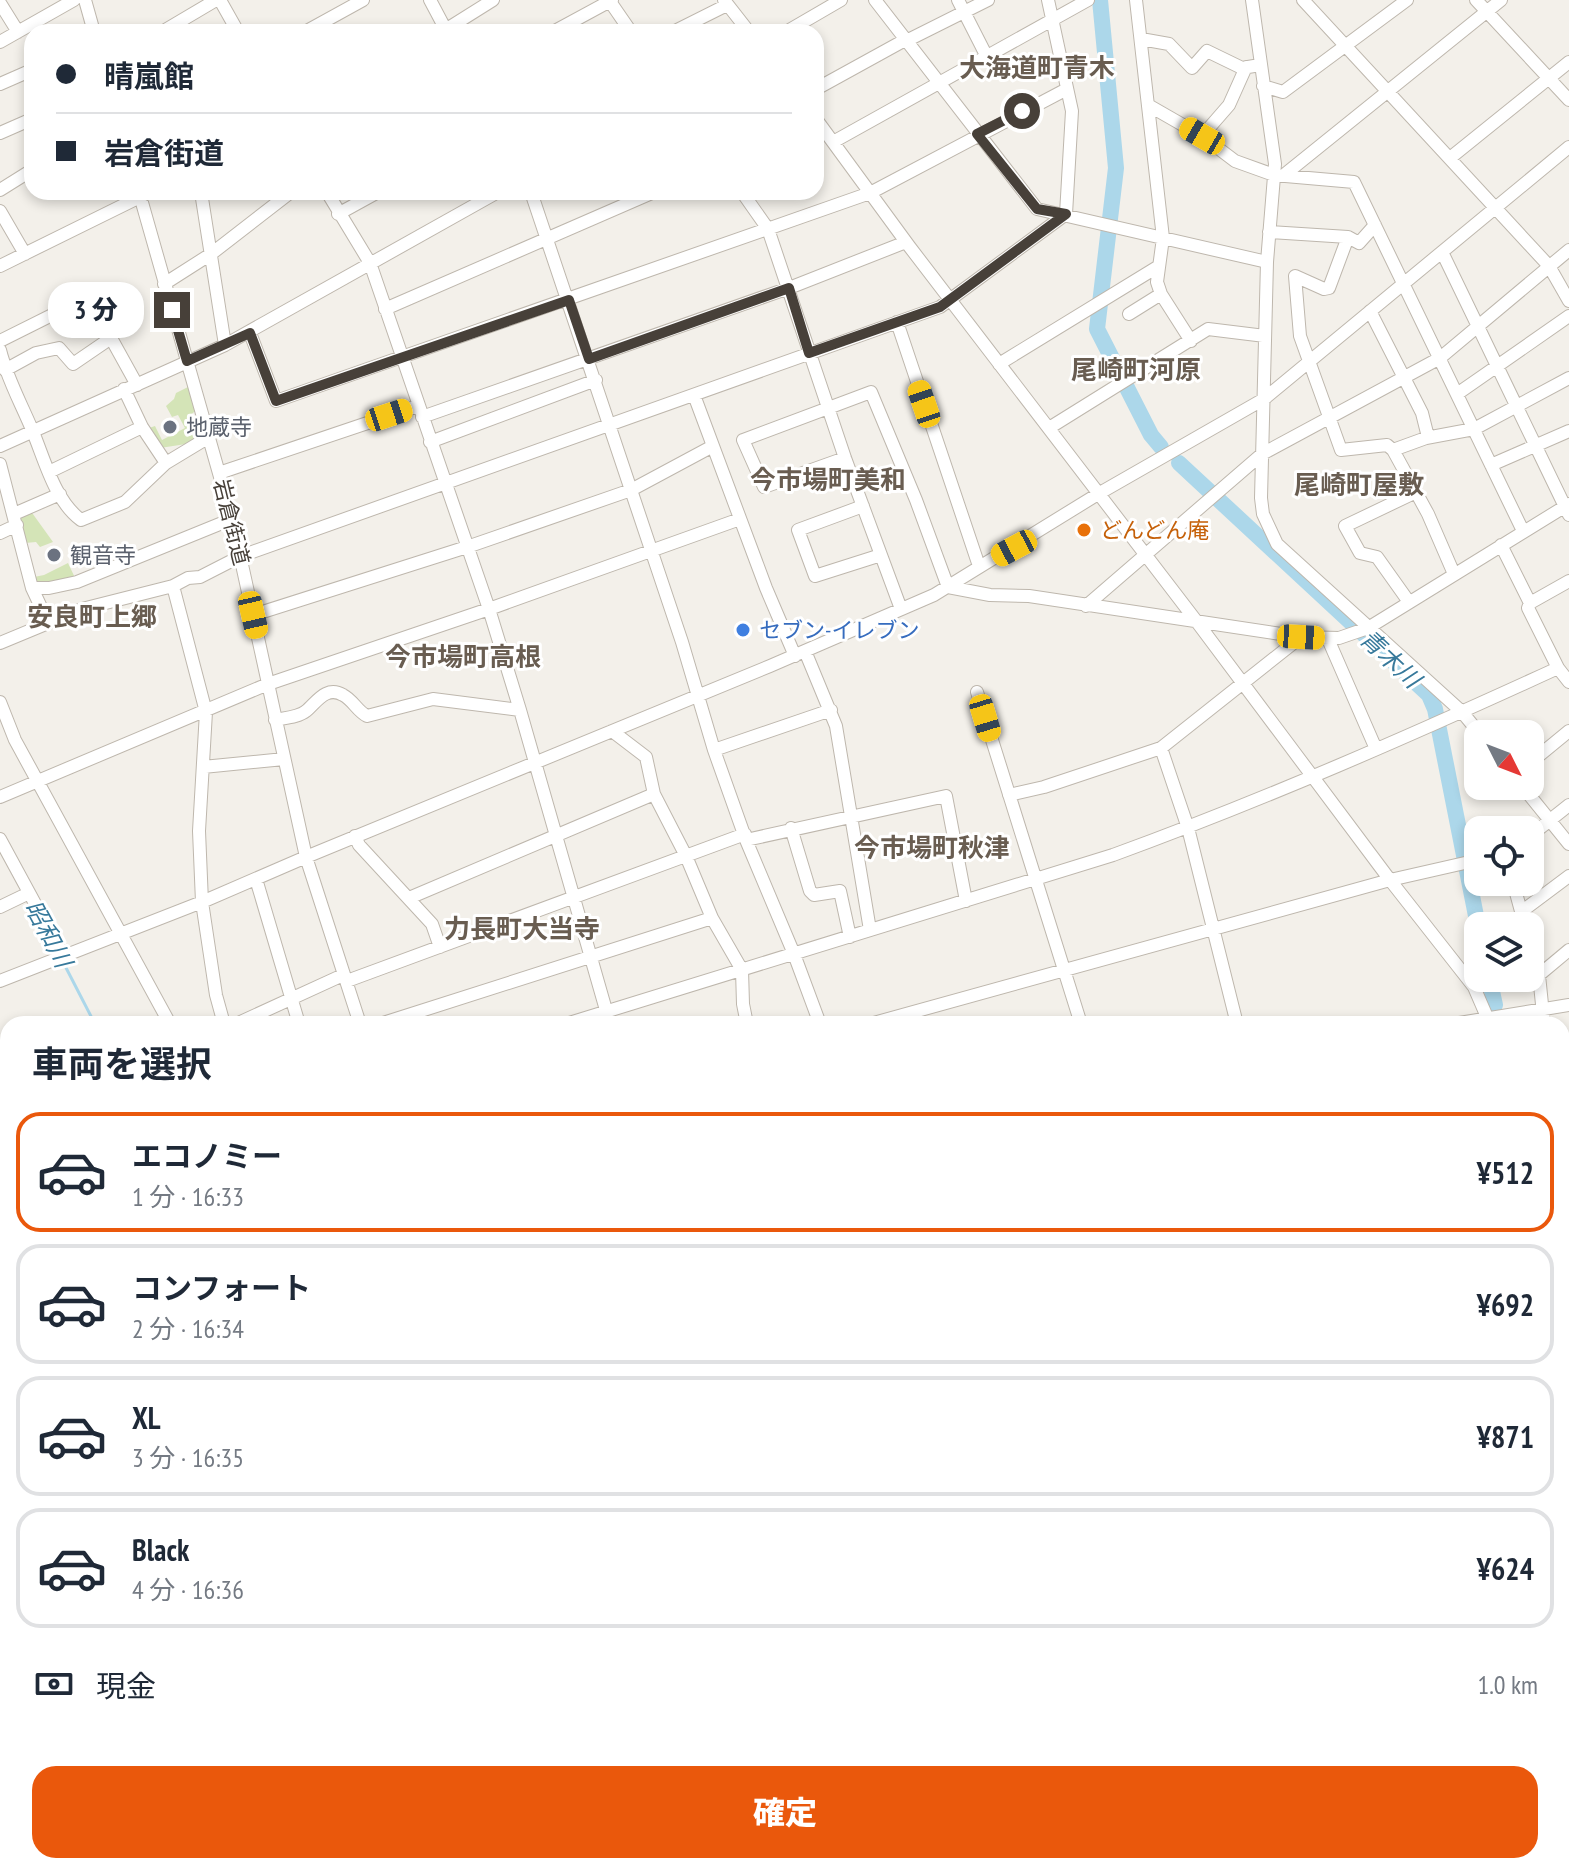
<!DOCTYPE html>
<html lang="ja">
<head>
<meta charset="utf-8">
<style>
	:root { --surface:#fff; --page:#f2f2f3; --text:#1f2937; --muted:#747a83; --line:#e0e1e3; --accent:#ea580c }
	body { margin:0; font-family:"PT Sans Narrow","Noto Sans JP",sans-serif; background:var(--page); color:var(--text); height:100vh; display:flex; flex-direction:column; font-size:30px; white-space:nowrap }
	* { box-sizing:border-box; margin:0 }
	p { font-size:26px; color:var(--muted) }
	.icon { flex:none; width:44px; height:44px; fill:none; stroke:currentColor; stroke-width:2; stroke-linecap:round; stroke-linejoin:round }
	.map { position:relative; flex:1; overflow:hidden }
	.details { position:absolute; left:0px; top:1016px; width:1570px; height:858px; display:flex; flex-direction:column; background:var(--surface); border-radius:24px 24px 0 0; box-shadow:0 4px 12px #0003 }
	.details>* { flex:none }
	.banner { position:absolute; left:24px; top:24px; width:800px; height:176px; border-radius:24px; box-shadow:0 4px 12px #0003; display:grid; align-content:center; height:176px; padding:0 32px; background:var(--surface) }
	.needle { width:52px; rotate:132deg }
	.tools { position:absolute; left:1464px; top:720px; display:grid; gap:16px }
	.tools a { display:grid; place-items:center; width:80px; height:80px; border-radius:16px; background:var(--surface); box-shadow:0 4px 12px #0003; font-size:40px }
	.end { position:absolute; width:36px; height:36px; margin:-18px; border:10px solid #474039; background:#fff; box-shadow:0 0 0 4px #fff }
	.from { border-radius:50% }
	.bubble { position:absolute; height:56px; border-radius:24px; background:var(--surface); box-shadow:0 4px 12px #0003; font-size:26px; font-weight:800; line-height:56px; text-align:center }
	.car { position:absolute; width:24px; height:48px; margin:-24px -12px; border-radius:10px; box-shadow:0 0 6px 2px #0007; background:linear-gradient(#f5c518 24%,#345 0 40%,#f5c518 0 76%,#345 0 86%,#f5c518 0) }
	.banner b { display:flex; align-items:center; gap:28px; height:76px; font-size:30px }
	.banner b+b { border-top:2px solid var(--line) }
	.banner i { width:20px; height:20px; background:var(--text) }
	ul { padding:0; list-style:none }
	li { display:flex; align-items:center; gap:24px; height:120px; margin:0 16px 12px; padding:0 16px; border:4px solid var(--line); border-radius:24px }
	li div { flex:1 }
	li b { display:block; font-size:30px }
	li em { font-style:normal; font-weight:800 }
	li.active { border-color:var(--accent) }
	li>.icon { width:72px; height:72px; stroke-width:1.5 }
	h2 { padding:0 32px; font-size:36px; line-height:96px }
	.pay { display:flex; align-items:center; gap:20px; height:88px; padding:0 32px; font-size:30px }
	.pay p { margin-inline-start:auto }
	.button { display:flex; gap:16px; margin-top:auto; padding:16px 32px }
	.button a { flex:1; height:92px; border-radius:24px; background:var(--accent); color:#fff; font-size:32px; font-weight:800; line-height:92px; text-align:center }
	.map>svg:first-child { display:block }
	.green { fill:#d4e4b7 }
	.water { fill:#acd7ea }
	.lines { fill:none; stroke-linecap:round; stroke-linejoin:round }
	.stream { stroke:#acd7ea; stroke-width:3 }
	.river { stroke:#acd7ea; stroke-width:16 }
	.minor-casing { stroke:#beb7ad; stroke-width:14 }
	.major-casing { stroke:#d9b072; stroke-width:18 }
	.minor { stroke:#fff; stroke-width:12 }
	.major { stroke:#f5d5a1; stroke-width:16 }
	.route { stroke:#474039; stroke-width:10 }
	.worship-dot { fill:#6b7280; stroke:#fff; stroke-width:3 }
	.food-dot { fill:#e8710a; stroke:#fff; stroke-width:3 }
	.shop-dot { fill:#3f7fe0; stroke:#fff; stroke-width:3 }
	.labels { text-anchor:middle; stroke-width:6; stroke-linejoin:round; paint-order:stroke }
	.worship-label { font-size:22px; fill:#5b616d; stroke:#fff; text-anchor:start }
	.street-label { font-size:22px; fill:#474039; stroke:#fff }
	.food-label { font-size:22px; fill:#c56008; stroke:#fff; text-anchor:start }
	.shop-label { font-size:22px; fill:#366cbe; stroke:#fff; text-anchor:start }
	.water-label { font-size:24px; font-style:italic; fill:#37799b; stroke:#fff }
	.quarter-label { font-size:26px; font-weight:bold; fill:#695d51; stroke:#fff }
</style>
</head>
<body>
<div class="map">
<svg width="1569" height="1873" viewBox="0 0 1569 1873">
	<rect width="100%" height="100%" fill="#f3f0ea"/>
	<path class="green" d="M190 386 197 410 190 415 194 439 186 444 160 448 146 429 155 426 162 440 185 428 178 415 172 417 166 406 174 399 176 393Z
		M30 510 53 542 40 547 36 542 25 543 19 515Z
		M68 563 77 582 32 588 29 578 44 575Z"/>
	<path class="water" d="M1569 1330V1460L1562 1468V1331Z"/>
	<g class="lines">
		<path class="stream" d="M62 960 95 1024
			M0 1406 4 1430
			M6 1441 8 1456
			M1562 1860 1565 1873
			M49 1873V1866"/>
		<path class="river" d="M1100 0 1116 168 1097 329 1151 435 1161 447
			M1179 463 1429 695 1435 709 1478 926
			M1489 978 1495 1005
			M1522 1873 1524 1866"/>
		<g class="minor-casing">
			<path id="minor" d="M85 0 94 32
				M220 0 238 32
				M430 0 447 32
				M609 0 631 32
				M724 0 749 32
				M875 0 1037 209 1267 262
				M958 0 986 55
				M1048 0 1072 111 1066 214
				M1136 0 1163 238 1157 282 1161 294 1191 341
				M1252 0 1275 164 1267 262 1261 498 1263 514 1277 544 1462 712 1480 734
				M1303 0 1549 266 1569 301
				M1476 0 1569 100
				M0 3 18 32
				M162 32 216 0
				M305 32 363 0
				M442 32 493 0
				M553 32 612 0
				M673 32 727 5
				M786 32 841 0
				M1141 39 1169 44 1192 68 1207 51 1242 68 1260 65
				M906 41 988 0
				M0 42 74 0
				M0 84 32 70
				M1263 86 1283 92 1407 0
				M816 89 905 40
				M1148 105 1202 136 1235 161 1274 175 1354 182 1523 531
				M816 119 909 246 1197 622 1390 880 1474 987 1487 1017
				M0 133 32 119
				M1202 136 1229 105 1246 67
				M833 142 1088 0
				M1450 158 1569 62
				M1284 175 1501 0
				M0 190 32 170
				M139 192 232 519 306 857 360 1024
				M201 192 225 345
				M327 192 370 263 489 609 520 710 610 1024
				M531 192 682 642 714 750 746 840 794 954 820 1024
				M742 192 768 229 845 458 901 609
				M0 211 25 254
				M338 214 378 192
				M1375 225 1359 243 1348 237 1329 288 1324 289 1295 276 1300 336 1341 450 1387 445 1393 450 1428 514 1454 574
				M1269 232 1348 237
				M1442 252 1569 515
				M0 266 150 192
				M164 284 211 254 291 192
				M385 309 654 192
				M1370 311 1422 413 1428 437
				M1129 314 1161 294
				M897 322 979 566
				M250 333 276 401 870 193 1067 89
				M0 341 54 314
				M0 350C7 379 22 405 33 432 45 461 55 501 81 520L125 502 166 463 209 437
				M999 364 1159 266
				M5 370 36 353 59 348 73 364 111 338 137 385
				M124 389 142 427 166 463
				M1457 394 1569 316
				M694 395 766 588 795 656
				M422 417 789 288 906 242
				M1049 428 1208 329 1265 336
				M430 442 596 380
				M0 446 225 345 498 192
				M1393 450 1426 438 1474 429 1569 378
				M845 458 764 487 743 440 871 392 916 500 948 587 990 595 1029 596 1301 637 1339 638 1368 628 1569 504
				M0 464 32 588 48 622
				M1491 465 1569 431
				M49 472 142 427
				M219 473 418 406
				M863 506 798 530 815 576 881 555
				M14 514 60 494
				M0 533 17 525
				M1501 545 1530 603 1528 608 1558 668 1569 682
				M173 586 206 712 199 831 202 902 216 995 224 1024
				M32 588H49L77 582 232 519
				M1409 602 1377 557 1360 553 1345 526 1414 493
				M1530 603 1569 581
				M1086 606 1262 454 1440 358 1569 250
				M253 615 467 547 631 490 713 446
				M1328 639 1376 749
				M0 643 82 609 173 586 188 578 200 577 241 556 940 307 1066 214
				M805 651 836 726 870 930
				M977 692 1081 1024
				M0 702 15 740 170 1024
				M275 720C284 718 299 717 306 711 316 703 326 685 343 695 353 700 357 711 367 716L433 699 520 710
				M612 731 646 757 654 794 686 856 712 918 742 970 743 1004 747 1024
				M1161 748 1188 828 1237 1024
				M714 750 831 710
				M1530 763 1569 731
				M203 767 284 759
				M1522 786 1569 844
				M1009 795 1044 787 1161 748 1301 637
				M0 797 268 684 489 609 740 519
				M791 828 810 891 814 895 840 891 850 937
				M355 836 359 845 432 924 440 947
				M1530 836 1569 805
				M0 839 64 957
				M746 840 946 796 966 901
				M256 879 299 1024
				M1513 882 1525 926
				M409 898 654 794
				M0 907 29 893
				M1521 912 1569 876
				M1530 944 1539 975 1544 1024
				M1539 975 1569 950
				M0 981 202 902 306 857 770 666 934 595 1098 494 1264 399 1569 147
				M347 981 745 834
				M236 1024 343 975
				M380 1024 712 918
				M566 1024 1113 855C1264 800 1412 735 1558 668
				M870 1024 1390 880 1478 860
				M1453 1024 1569 1005
				M1562 1117H1569
				M0 1139 8 1135
				M1562 1202H1569
				M0 1269 8 1265
				M1562 1314H1569
				M0 1438 8 1434
				M1562 1494 1569 1486
				M0 1600 8 1596
				M0 1642 8 1633
				M1562 1689H1569
				M0 1727 8 1735
				M0 1773 8 1765
				M0 1787 8 1795
				M0 1826 8 1818
				M122 1866 132 1873
				M179 1866 185 1873
				M310 1866 313 1873
				M389 1866 392 1873
				M478 1866 481 1873
				M644 1866 646 1873
				M880 1866 882 1873
				M1106 1866 1109 1873
				M1268 1866 1274 1873
				M1482 1866 1485 1873
				M57 1873V1866
				M247 1873 258 1866
				M787 1873 805 1866
				M1118 1873 1127 1866"/>
		</g>
		<g class="major-casing">
			<path id="major" d="M0 1280 8 1296
				M603 1866 611 1873"/>
		</g>
		<use href="#minor" class="minor"/>
		<use href="#major" class="major"/>
	</g>
	<g class="lines">
		<path class="route" d="M172 310 187 361 250 333 276 401 569 300 589 359 789 288 809 353 940 307 1066 214 1037 209 977 134 1022 111"/>
	</g>
	<g class="worship-dot">
		<circle cx="170" cy="427" r="8"/>
		<circle cx="54" cy="555" r="8"/>
	</g>
	<circle class="food-dot" cx="1084" cy="530" r="8"/>
	<circle class="shop-dot" cx="743" cy="630" r="8"/>
	<g class="labels">
		<g class="worship-label">
			<text x="186" y="435">地蔵寺</text>
			<text x="70" y="563">観音寺</text>
		</g>
		<g class="street-label">
			<text transform="translate(232 522) rotate(76)" y="8">岩倉街道</text>
		</g>
		<g class="food-label">
			<text x="1100" y="538">どんどん庵</text>
		</g>
		<g class="shop-label">
			<text x="759" y="638">セブン-イレブン</text>
		</g>
		<g class="water-label">
			<text transform="translate(1390 659) rotate(43)" y="8">青木川</text>
			<text transform="translate(48 934) rotate(62)" y="8">昭和川</text>
		</g>
		<g class="quarter-label">
			<text x="1037" y="77">大海道町青木</text>
			<text x="1136" y="379">尾崎町河原</text>
			<text x="828" y="489">今市場町美和</text>
			<text x="1359" y="494">尾崎町屋敷</text>
			<text x="92" y="626">安良町上郷</text>
			<text x="463" y="666">今市場町高根</text>
			<text x="932" y="857">今市場町秋津</text>
			<text x="522" y="938">力長町大当寺</text>
		</g>
	</g>
</svg>
<div class="tools">
<a><svg class="needle" viewBox="-14 -14 28 28"><path d="M0-13l5 13h-10z" fill="#e53935"/><path d="M0 13l5-13h-10z" fill="#747a83"/></svg></a>
<a><svg class="icon" aria-label="locate" viewBox="0 0 24 24"><circle cx="12" cy="12" r="6"/><path d="M12 2v4M12 18v4M2 12h4M18 12h4"/></svg></a>
<a><svg class="icon" aria-label="layers" viewBox="0 0 24 24"><path d="M12 4l9 5-9 5-9-5zM3 14l9 5 9-5"/></svg></a>
</div>
<i class="end from" style="left:1022px;top:111px"></i>
<i class="end" style="left:172px;top:310px"></i>
<div class="bubble" style="left:48px;top:282px;width:96px">3 分</div>
<i class="car" style="left:1202px;top:136px;rotate:300deg"></i>
<i class="car" style="left:924px;top:404px;rotate:341deg"></i>
<i class="car" style="left:389px;top:415px;rotate:72deg"></i>
<i class="car" style="left:1014px;top:548px;rotate:242deg"></i>
<i class="car" style="left:253px;top:615px;rotate:167deg"></i>
<i class="car" style="left:1301px;top:637px;rotate:93deg"></i>
<i class="car" style="left:985px;top:718px;rotate:163deg"></i>
<div class="banner">
<b><i class="from"></i>晴嵐館</b>
<b><i></i>岩倉街道</b>
</div>
<section class="details">
<h2>車両を選択</h2>
<ul>
<li class="active"><svg class="icon" aria-label="car" viewBox="0 0 24 24"><path d="M5 17H2v-5l4-1 3-4h7l3 4 3 1v5h-3M9 17h6M6 11h13"/><circle cx="7" cy="17" r="2"/><circle cx="17" cy="17" r="2"/></svg><div><b>エコノミー</b><p>1 分 · 16:33</p></div><em>¥512</em></li>
<li><svg class="icon" aria-label="car" viewBox="0 0 24 24"><path d="M5 17H2v-5l4-1 3-4h7l3 4 3 1v5h-3M9 17h6M6 11h13"/><circle cx="7" cy="17" r="2"/><circle cx="17" cy="17" r="2"/></svg><div><b>コンフォート</b><p>2 分 · 16:34</p></div><em>¥692</em></li>
<li><svg class="icon" aria-label="car" viewBox="0 0 24 24"><path d="M5 17H2v-5l4-1 3-4h7l3 4 3 1v5h-3M9 17h6M6 11h13"/><circle cx="7" cy="17" r="2"/><circle cx="17" cy="17" r="2"/></svg><div><b>XL</b><p>3 分 · 16:35</p></div><em>¥871</em></li>
<li><svg class="icon" aria-label="car" viewBox="0 0 24 24"><path d="M5 17H2v-5l4-1 3-4h7l3 4 3 1v5h-3M9 17h6M6 11h13"/><circle cx="7" cy="17" r="2"/><circle cx="17" cy="17" r="2"/></svg><div><b>Black</b><p>4 分 · 16:36</p></div><em>¥624</em></li>
</ul>
<div class="pay"><svg class="icon" aria-label="cash" viewBox="0 0 24 24"><path d="M3 7h18v10H3z"/><circle cx="12" cy="12" r="2"/></svg>現金<p>1.0 km</p></div>
<div class="button"><a>確定</a></div>
</section>
</div>
</body>
</html>
